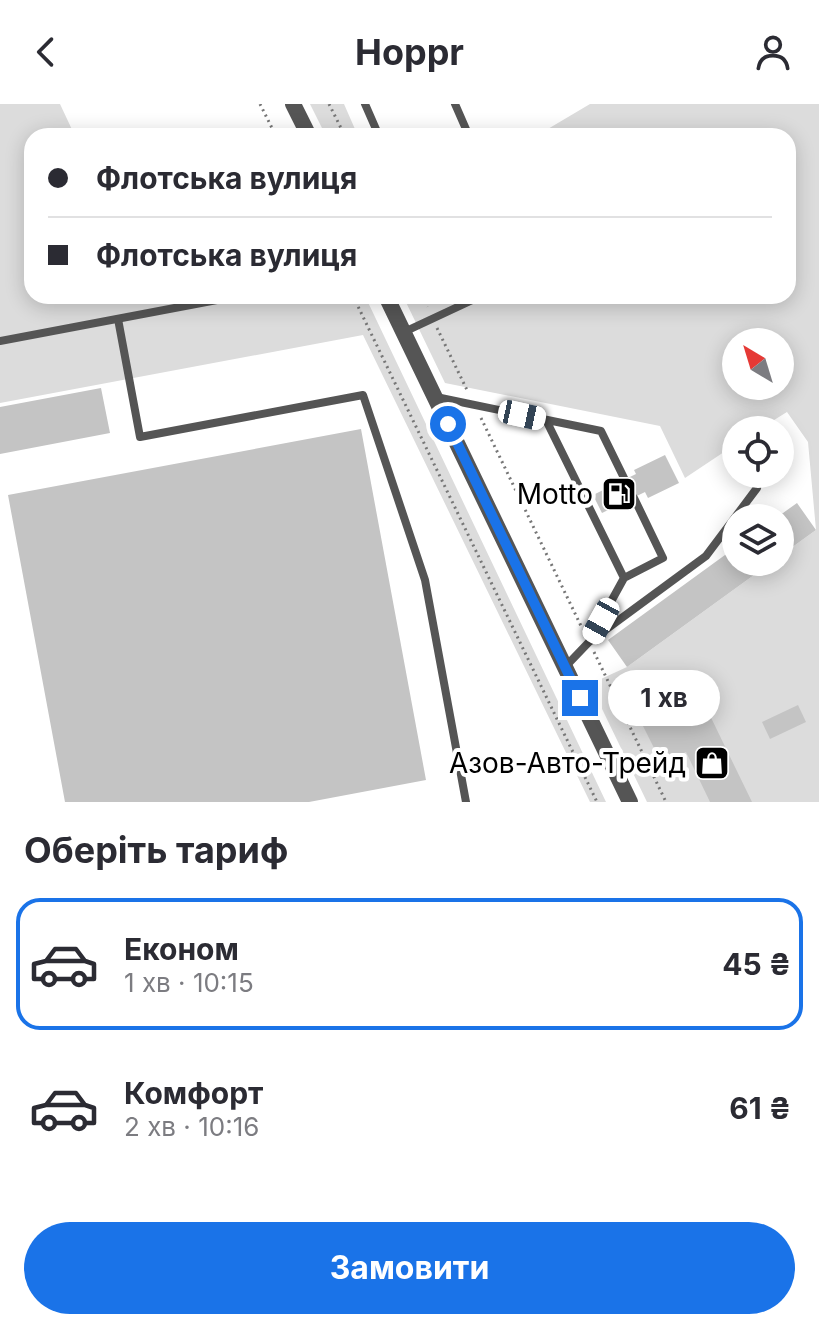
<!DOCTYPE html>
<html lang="uk">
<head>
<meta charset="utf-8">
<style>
	:root { --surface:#fff; --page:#f7f7f7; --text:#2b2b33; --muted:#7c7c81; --line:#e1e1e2; --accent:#1a73e8 }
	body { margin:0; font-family:Inter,sans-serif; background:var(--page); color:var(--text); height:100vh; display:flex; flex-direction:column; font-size:30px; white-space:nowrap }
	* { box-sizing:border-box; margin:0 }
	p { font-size:26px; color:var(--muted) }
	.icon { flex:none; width:44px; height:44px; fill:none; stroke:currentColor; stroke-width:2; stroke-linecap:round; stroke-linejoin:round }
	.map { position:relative; height:698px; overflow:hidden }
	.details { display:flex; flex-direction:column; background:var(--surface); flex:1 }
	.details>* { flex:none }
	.banner { position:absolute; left:24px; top:24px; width:772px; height:176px; border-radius:24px; box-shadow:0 4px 20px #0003; display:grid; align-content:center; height:176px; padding:0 24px; background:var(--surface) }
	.needle { width:52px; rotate:322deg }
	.buttons { position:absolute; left:722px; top:224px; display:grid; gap:16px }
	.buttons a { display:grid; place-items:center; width:72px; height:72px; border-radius:50%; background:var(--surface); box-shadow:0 4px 20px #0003; font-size:40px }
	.end { position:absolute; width:36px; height:36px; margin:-18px; border:10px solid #1a73e8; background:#fff; box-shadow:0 0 0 4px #fff }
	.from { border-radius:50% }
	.bubble { position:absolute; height:56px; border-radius:28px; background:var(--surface); box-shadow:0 4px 20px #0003; font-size:26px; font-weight:700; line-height:56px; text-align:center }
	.car { position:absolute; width:24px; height:48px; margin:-24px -12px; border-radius:10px; box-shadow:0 0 6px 2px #0007; background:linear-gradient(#fff 24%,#345 0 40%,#fff 0 76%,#345 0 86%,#fff 0) }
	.banner b { display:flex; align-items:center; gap:28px; height:76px; font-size:30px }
	.banner b+b { border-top:2px solid var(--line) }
	.banner i { width:20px; height:20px; background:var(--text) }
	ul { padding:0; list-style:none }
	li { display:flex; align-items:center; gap:24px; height:132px; margin:0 16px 12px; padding:0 8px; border:4px solid transparent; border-radius:24px }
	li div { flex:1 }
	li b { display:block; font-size:30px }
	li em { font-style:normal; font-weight:700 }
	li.current { border-color:var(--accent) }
	li>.icon { width:72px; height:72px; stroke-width:1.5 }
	h2 { padding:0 24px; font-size:36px; line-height:96px }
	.action { display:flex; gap:16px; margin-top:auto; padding:16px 24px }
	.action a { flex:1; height:92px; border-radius:48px; background:var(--accent); color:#fff; font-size:32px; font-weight:700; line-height:92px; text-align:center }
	header { display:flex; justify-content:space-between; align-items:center; height:104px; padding:0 24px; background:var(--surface); font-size:36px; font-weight:700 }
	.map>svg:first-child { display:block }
	.green { fill:#dcdcdc; fill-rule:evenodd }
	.building { fill:#c4c4c4 }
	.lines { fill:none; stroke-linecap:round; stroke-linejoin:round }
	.path { stroke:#777; stroke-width:3; stroke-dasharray:2 4; stroke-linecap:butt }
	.service { stroke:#555; stroke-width:8 }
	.tertiary { stroke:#555; stroke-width:16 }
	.route { stroke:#1a73e8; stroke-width:10 }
	.labels { text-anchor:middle; stroke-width:8; stroke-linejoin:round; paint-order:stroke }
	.poi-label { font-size:28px; fill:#000; stroke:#fff; text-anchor:end }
</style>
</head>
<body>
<header><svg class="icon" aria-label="back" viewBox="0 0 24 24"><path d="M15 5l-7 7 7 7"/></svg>Hoppr<svg class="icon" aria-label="person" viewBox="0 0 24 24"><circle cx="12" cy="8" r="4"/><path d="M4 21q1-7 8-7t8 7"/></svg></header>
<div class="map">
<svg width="819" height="698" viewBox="0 0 819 698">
	<rect width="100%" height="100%" fill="#fff"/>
	<path class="green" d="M0 0H60L75 32H32V192H365L606 698H590L363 231 0 299Z
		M310 0H344L358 32H326Z
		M590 0H819V698H647L590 580 627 563 772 458H780V452L816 426 808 338 787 308 758 326H736V340L685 374 660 322 445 279 403 192H788V32H536ZM736 238H780V282H736Z"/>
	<path class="building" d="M101 284 110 329 0 350V303Z
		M361 325 426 676 309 698H65L8 391Z
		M665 351 679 379 648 394 645 388 602 409 593 391 636 370 634 366Z
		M797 399 816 426 780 452V414H776Z
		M736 443V458H772L627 563 608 536Z
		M700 591 752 698H710L686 648 662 660 642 620Z
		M798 601 806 618 770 635 762 618Z"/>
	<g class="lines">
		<path class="path" d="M260 0 276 32
			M329 0 345 32
			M353 192 597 698
			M422 192 427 203
			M437 224 467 286
			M481 314 582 524
			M594 548 666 698"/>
		<path class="service" d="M365 0 379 32
			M455 0 469 32
			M118 215 140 333 363 291 425 476 466 698
			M404 228 481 192
			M0 237 238 192
			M436 293 601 327 625 376
			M546 316 624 474
			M591 534 624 474 663 454 634 394
			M566 562 589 538 706 452 757 384"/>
		<path class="tertiary" d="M293 0 309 32
			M386 192 630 698"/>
	</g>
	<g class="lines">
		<path class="route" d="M448 320 580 594"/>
	</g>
	<defs>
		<g id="fuel-square" transform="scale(1.8)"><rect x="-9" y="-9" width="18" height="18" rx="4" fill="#000" stroke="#fff"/><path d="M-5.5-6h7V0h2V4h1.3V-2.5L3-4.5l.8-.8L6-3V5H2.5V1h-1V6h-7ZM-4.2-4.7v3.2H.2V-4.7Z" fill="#fff"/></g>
		<g id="shop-square" transform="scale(1.8)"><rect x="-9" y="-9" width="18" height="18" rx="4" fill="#000" stroke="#fff"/><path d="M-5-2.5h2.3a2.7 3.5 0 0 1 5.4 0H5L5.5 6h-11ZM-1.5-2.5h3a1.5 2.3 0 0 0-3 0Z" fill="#fff"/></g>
	</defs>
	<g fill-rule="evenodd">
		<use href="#fuel-square" x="619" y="390"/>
		<use href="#shop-square" x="712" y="659"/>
	</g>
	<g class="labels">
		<g class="poi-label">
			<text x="593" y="400">Motto</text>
			<text x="686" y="669">Азов-Авто-Трейд</text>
		</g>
	</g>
</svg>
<div class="buttons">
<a><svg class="needle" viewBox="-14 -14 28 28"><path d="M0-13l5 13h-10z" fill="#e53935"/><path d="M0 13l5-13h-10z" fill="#7c7c81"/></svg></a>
<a><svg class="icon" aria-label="locate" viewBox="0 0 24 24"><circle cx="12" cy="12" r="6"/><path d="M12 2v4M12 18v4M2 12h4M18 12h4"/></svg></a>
<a><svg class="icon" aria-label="layers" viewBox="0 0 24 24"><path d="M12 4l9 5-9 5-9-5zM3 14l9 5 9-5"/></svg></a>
</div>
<i class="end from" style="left:448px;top:320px"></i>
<i class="end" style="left:580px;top:594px"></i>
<div class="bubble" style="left:608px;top:566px;width:112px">1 хв</div>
<i class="car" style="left:522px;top:311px;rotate:102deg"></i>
<i class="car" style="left:601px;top:517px;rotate:209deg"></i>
<div class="banner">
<b><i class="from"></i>Флотська вулиця</b>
<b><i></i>Флотська вулиця</b>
</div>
</div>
<section class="details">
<h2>Оберіть тариф</h2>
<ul>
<li class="current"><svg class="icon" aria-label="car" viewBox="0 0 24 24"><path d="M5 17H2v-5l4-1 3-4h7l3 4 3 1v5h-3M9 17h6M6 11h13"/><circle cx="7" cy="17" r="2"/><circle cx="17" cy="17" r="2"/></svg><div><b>Економ</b><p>1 хв · 10:15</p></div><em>45 ₴</em></li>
<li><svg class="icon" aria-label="car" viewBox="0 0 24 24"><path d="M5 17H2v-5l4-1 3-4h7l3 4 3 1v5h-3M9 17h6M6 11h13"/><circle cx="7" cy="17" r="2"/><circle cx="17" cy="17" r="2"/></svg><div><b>Комфорт</b><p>2 хв · 10:16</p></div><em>61 ₴</em></li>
</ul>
<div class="action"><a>Замовити</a></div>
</section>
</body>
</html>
